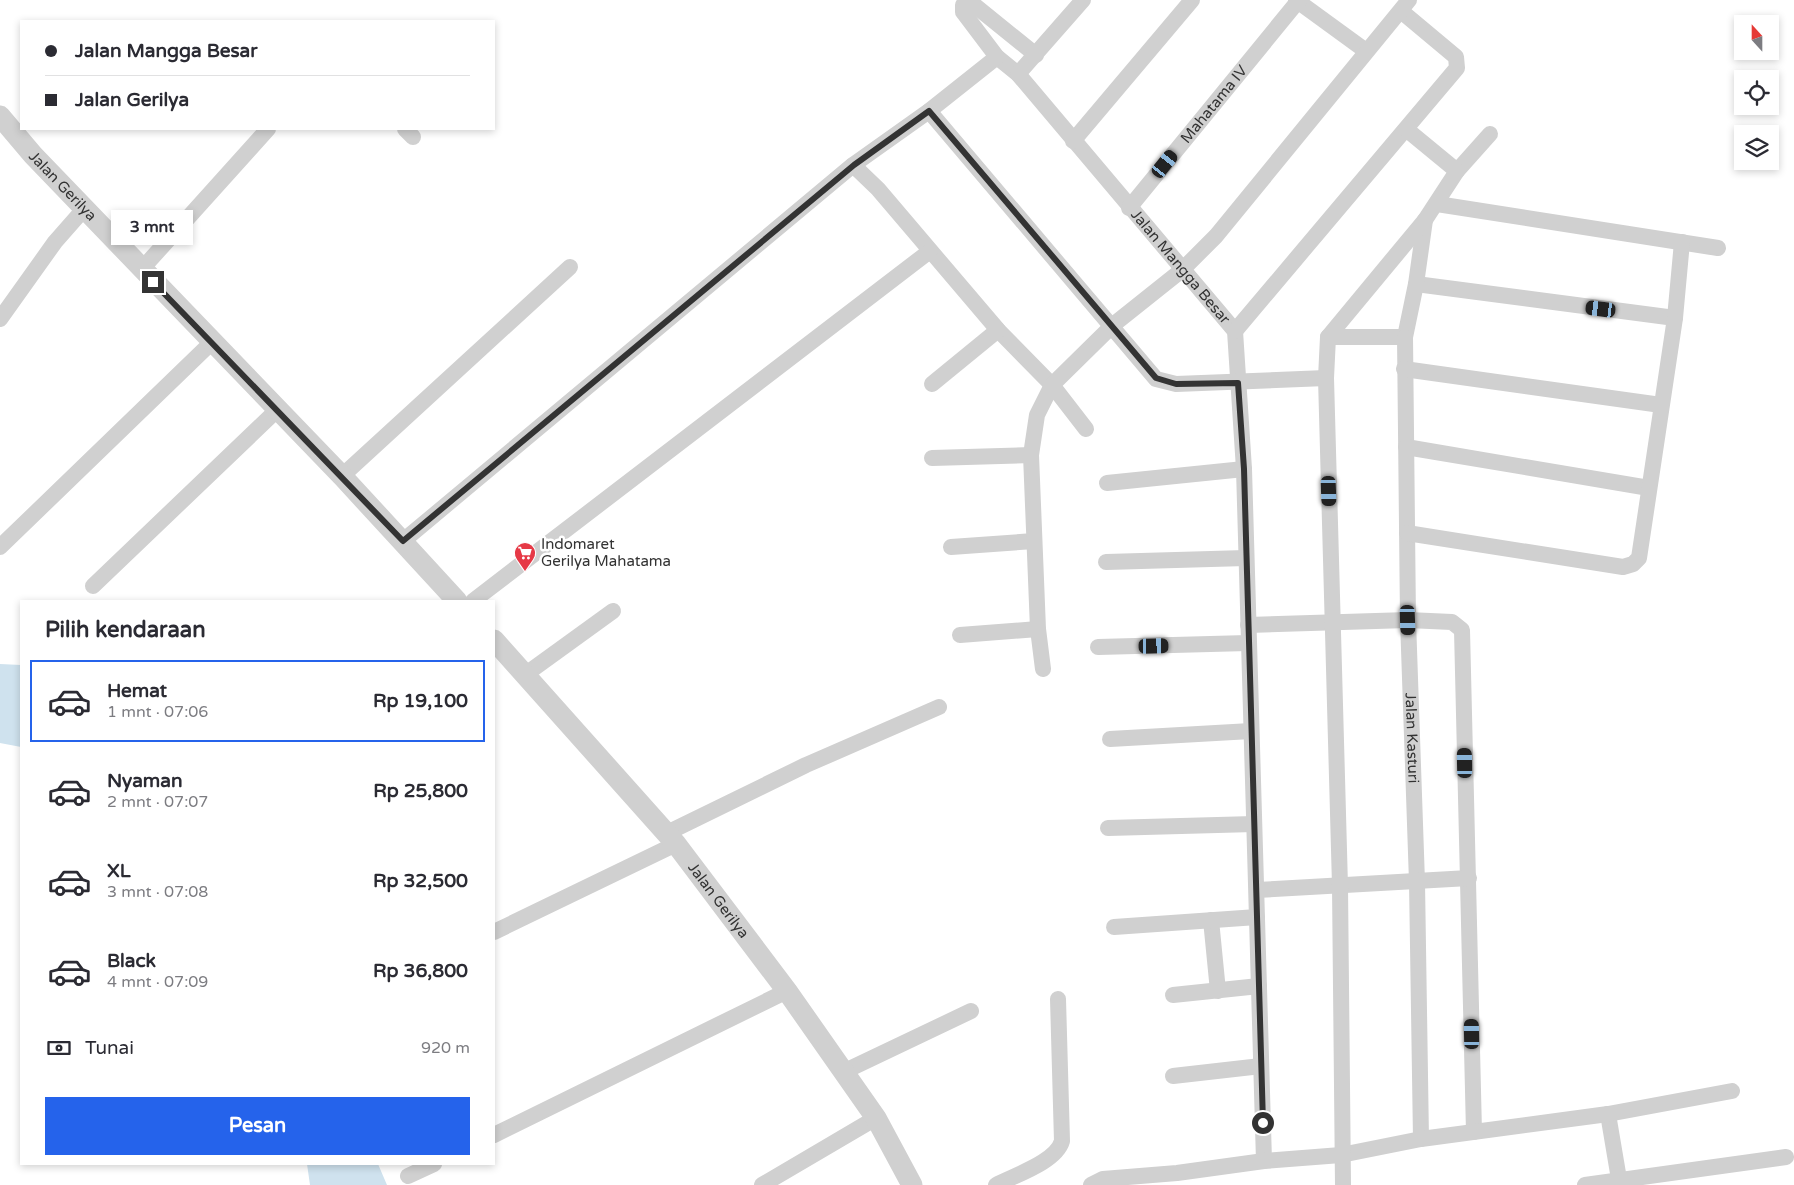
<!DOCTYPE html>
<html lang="id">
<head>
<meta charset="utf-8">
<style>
	:root { --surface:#fff; --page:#f2f2f3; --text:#2b2b33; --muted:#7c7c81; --line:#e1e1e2; --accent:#2563eb }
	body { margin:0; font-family:"Varela Round",sans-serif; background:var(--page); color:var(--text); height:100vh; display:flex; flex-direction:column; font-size:19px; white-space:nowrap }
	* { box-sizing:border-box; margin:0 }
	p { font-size:16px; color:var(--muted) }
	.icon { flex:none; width:28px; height:28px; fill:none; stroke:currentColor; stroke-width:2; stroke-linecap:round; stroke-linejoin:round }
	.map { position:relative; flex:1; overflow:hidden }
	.drawer { position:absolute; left:20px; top:600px; width:475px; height:565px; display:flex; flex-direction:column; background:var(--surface); border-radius:0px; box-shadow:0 2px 8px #0003 }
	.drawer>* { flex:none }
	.guide { position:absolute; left:20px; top:20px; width:475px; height:110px; border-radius:0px; box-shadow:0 2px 8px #0003; display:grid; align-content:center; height:110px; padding:0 25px; background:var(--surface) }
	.needle { width:32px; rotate:339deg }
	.tools { position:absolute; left:1734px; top:15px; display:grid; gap:10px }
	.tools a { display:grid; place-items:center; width:45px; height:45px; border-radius:0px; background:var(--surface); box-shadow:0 2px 8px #0003; font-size:25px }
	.end { position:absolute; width:22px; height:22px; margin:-11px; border:6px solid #333; background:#fff; box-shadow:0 0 0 2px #fff }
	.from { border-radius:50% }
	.bubble { position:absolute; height:35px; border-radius:0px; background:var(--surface); box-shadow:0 2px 8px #0003; font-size:16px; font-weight:700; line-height:35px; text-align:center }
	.car { position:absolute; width:15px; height:30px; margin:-15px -8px; border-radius:6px; box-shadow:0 0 4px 1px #0007; background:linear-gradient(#222 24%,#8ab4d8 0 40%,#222 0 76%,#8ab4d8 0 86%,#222 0) }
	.guide b { display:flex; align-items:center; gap:18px; height:48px; font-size:19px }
	.guide b+b { border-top:1px solid var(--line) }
	.guide i { width:12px; height:12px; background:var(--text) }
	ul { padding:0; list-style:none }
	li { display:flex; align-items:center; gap:15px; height:82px; margin:0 10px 8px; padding:0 15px; border:2px solid transparent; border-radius:0px }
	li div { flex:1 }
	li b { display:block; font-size:19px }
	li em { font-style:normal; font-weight:700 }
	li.on { border-color:var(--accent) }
	li>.icon { width:45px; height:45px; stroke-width:1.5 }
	h2 { padding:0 25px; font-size:22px; line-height:60px }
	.pay { display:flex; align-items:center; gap:12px; height:55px; padding:0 25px; font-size:19px }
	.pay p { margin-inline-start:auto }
	.button { display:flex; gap:10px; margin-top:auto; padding:10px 25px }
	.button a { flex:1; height:58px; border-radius:0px; background:var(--accent); color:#fff; font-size:20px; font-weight:700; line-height:58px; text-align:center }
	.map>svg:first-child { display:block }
	.water { fill:#cfe2ee }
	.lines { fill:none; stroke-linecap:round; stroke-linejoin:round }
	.minor { stroke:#d0d0d0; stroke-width:16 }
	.tertiary { stroke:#d0d0d0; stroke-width:21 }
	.route { stroke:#333; stroke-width:6 }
	.labels { text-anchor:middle; stroke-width:5; stroke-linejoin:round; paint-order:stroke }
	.street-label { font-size:15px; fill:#333; stroke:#fff }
	.poi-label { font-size:15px; fill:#333; stroke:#fff; text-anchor:start }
</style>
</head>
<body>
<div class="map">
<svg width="1794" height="1185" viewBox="0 0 1794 1185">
	<rect width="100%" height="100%" fill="#fff"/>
	<path class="water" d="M0 664 21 665V747L0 743Z
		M307 1164H378L387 1185H310Z"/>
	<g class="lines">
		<g class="minor">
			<path id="s1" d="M967 0 963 5V12L997 57 1018 74 1235 331 1244 469 1264 1161"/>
			<path d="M968 0 1036 55"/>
			<path d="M1296 0 1366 51"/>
			<path d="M1018 74 1083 0"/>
			<path d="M929 111 1156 379 1176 384 1326 378"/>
			<path d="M405 129 413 137"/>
			<path d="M1073 141 1192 0"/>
			<path d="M853 165 878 189 998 330 1052 385 1086 429"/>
			<path d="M1457 171 1490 134"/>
			<path d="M1437 204 1718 248"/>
			<path id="s2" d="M1129 208 1299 0"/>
			<path d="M141 270 268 129"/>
			<path d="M1416 284 1675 318"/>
			<path d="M0 319 55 242 84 209"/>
			<path d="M1235 331 1457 68 1456 57 1401 11"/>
			<path d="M1328 337H1405L1416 284 1425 220"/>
			<path id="s3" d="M1405 337 1408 620 1417 882 1421 1139"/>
			<path d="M1404 369 1661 405"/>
			<path d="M932 384 998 330"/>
			<path d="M1406 447 1649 488"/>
			<path d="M932 458 1031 455"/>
			<path d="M342 476 570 267"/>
			<path d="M1107 483 1244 469"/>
			<path d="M1407 533 1623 567 1633 564 1639 558 1675 318 1682 242"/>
			<path d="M403 541 853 165 929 111 997 57"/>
			<path d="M0 547 211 343"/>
			<path d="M951 547 1034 541"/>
			<path d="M1106 562 1246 558"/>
			<path d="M93 586 277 410"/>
			<path d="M473 601 930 251"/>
			<path d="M1248 625 1408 620 1452 622 1462 630 1474 1132"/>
			<path d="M960 635 1038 629"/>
			<path d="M1098 647 1248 643"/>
			<path d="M1043 669 1038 629 1031 455 1037 415 1052 385 1113 325 1182 270 1216 236 1409 0"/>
			<path d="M526 674 613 611"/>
			<path d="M1110 739 1251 731"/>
			<path d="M1108 828 1254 824"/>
			<path d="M667 833 806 765 939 707"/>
			<path d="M1257 890 1469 878"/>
			<path d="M1211 920 1218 991"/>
			<path d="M1114 927 1257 917"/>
			<path d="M494 932 676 844"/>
			<path d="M1173 995 1259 986"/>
			<path d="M843 1072 971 1011"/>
			<path d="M1173 1076 1261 1066"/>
			<path d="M1608 1114 1620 1185"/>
			<path d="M494 1135 787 991"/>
			<path d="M408 1176 434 1164"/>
			<path d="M762 1185 876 1118"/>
			<path d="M996 1185C1015 1175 1056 1162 1062 1141L1058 999"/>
			<path d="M1091 1185 1103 1179 1177 1173 1264 1161 1341 1155 1421 1139 1608 1114 1732 1091"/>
			<path d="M1343 1185 1340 886 1326 378 1328 337 1425 220 1457 171 1406 129"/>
			<path d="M1585 1185 1786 1157"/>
		</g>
		<g class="tertiary">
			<path id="s4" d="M0 116 33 155 342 476 457 601"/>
			<path id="s5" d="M494 640 676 844 787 991 876 1118 912 1185"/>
		</g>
	</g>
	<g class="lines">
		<path class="route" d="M153 282 403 541 854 165 929 111 1156 378 1176 384 1238 383 1244 469 1263 1123"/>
	</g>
	<defs>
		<g id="supermarket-pin" transform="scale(1.125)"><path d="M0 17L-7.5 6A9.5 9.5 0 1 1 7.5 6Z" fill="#e63946" stroke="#fff"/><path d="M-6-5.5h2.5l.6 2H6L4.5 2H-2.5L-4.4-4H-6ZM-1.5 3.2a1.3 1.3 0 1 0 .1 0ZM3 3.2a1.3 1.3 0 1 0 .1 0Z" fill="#fff"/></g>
	</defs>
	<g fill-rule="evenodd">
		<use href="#supermarket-pin" x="525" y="553"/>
	</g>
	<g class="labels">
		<g class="street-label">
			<text dy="5" stroke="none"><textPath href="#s2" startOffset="134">Mahatama IV</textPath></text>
			<text dy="5" stroke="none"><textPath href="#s4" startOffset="94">Jalan Gerilya</textPath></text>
			<text dy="5" stroke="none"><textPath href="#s1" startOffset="349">Jalan Mangga Besar</textPath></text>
			<text dy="5" stroke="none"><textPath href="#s3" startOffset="401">Jalan Kasturi</textPath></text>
			<text dy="5" stroke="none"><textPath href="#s5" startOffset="344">Jalan Gerilya</textPath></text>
		</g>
		<g class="poi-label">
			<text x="541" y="549">Indomaret<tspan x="541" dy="17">Gerilya Mahatama</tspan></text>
		</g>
	</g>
</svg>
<div class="tools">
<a><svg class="needle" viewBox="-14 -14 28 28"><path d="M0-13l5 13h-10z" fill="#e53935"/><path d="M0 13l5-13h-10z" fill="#7c7c81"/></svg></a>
<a><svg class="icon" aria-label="locate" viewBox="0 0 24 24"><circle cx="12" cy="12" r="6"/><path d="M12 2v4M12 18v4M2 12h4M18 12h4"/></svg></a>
<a><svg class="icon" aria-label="layers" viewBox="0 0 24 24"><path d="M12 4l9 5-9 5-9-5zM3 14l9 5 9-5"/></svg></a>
</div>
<i class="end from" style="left:1263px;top:1123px"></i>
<i class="end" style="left:153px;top:282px"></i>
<div class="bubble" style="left:111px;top:210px;width:82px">3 mnt</div>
<i class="car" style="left:1165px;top:164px;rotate:39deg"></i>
<i class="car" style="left:1601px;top:309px;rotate:277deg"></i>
<i class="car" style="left:1329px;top:491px;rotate:178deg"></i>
<i class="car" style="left:1408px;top:620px;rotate:178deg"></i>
<i class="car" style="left:1154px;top:646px;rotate:89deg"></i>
<i class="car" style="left:1465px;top:763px;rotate:359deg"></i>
<i class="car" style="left:1472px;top:1034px;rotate:359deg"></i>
<div class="guide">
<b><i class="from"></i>Jalan Mangga Besar</b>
<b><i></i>Jalan Gerilya</b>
</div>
<section class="drawer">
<h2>Pilih kendaraan</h2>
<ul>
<li class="on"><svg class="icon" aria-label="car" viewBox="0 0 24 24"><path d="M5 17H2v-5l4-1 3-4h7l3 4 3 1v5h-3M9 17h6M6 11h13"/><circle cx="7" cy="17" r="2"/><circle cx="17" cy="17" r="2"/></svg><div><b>Hemat</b><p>1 mnt · 07:06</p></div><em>Rp 19,100</em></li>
<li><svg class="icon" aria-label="car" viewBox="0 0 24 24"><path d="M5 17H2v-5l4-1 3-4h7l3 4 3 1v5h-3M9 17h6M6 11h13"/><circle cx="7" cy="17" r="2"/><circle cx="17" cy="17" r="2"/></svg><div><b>Nyaman</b><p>2 mnt · 07:07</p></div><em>Rp 25,800</em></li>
<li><svg class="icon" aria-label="car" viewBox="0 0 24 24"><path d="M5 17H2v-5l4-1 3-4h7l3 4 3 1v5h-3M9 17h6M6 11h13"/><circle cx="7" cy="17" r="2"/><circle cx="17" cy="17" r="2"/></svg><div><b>XL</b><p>3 mnt · 07:08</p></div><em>Rp 32,500</em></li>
<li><svg class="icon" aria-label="car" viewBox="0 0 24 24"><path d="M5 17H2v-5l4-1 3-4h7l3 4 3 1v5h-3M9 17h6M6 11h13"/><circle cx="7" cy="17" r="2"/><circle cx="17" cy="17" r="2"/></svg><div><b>Black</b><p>4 mnt · 07:09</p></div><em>Rp 36,800</em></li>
</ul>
<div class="pay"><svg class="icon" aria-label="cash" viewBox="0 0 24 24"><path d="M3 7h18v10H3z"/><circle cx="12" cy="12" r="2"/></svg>Tunai<p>920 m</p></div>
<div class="button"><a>Pesan</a></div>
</section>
</div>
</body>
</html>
